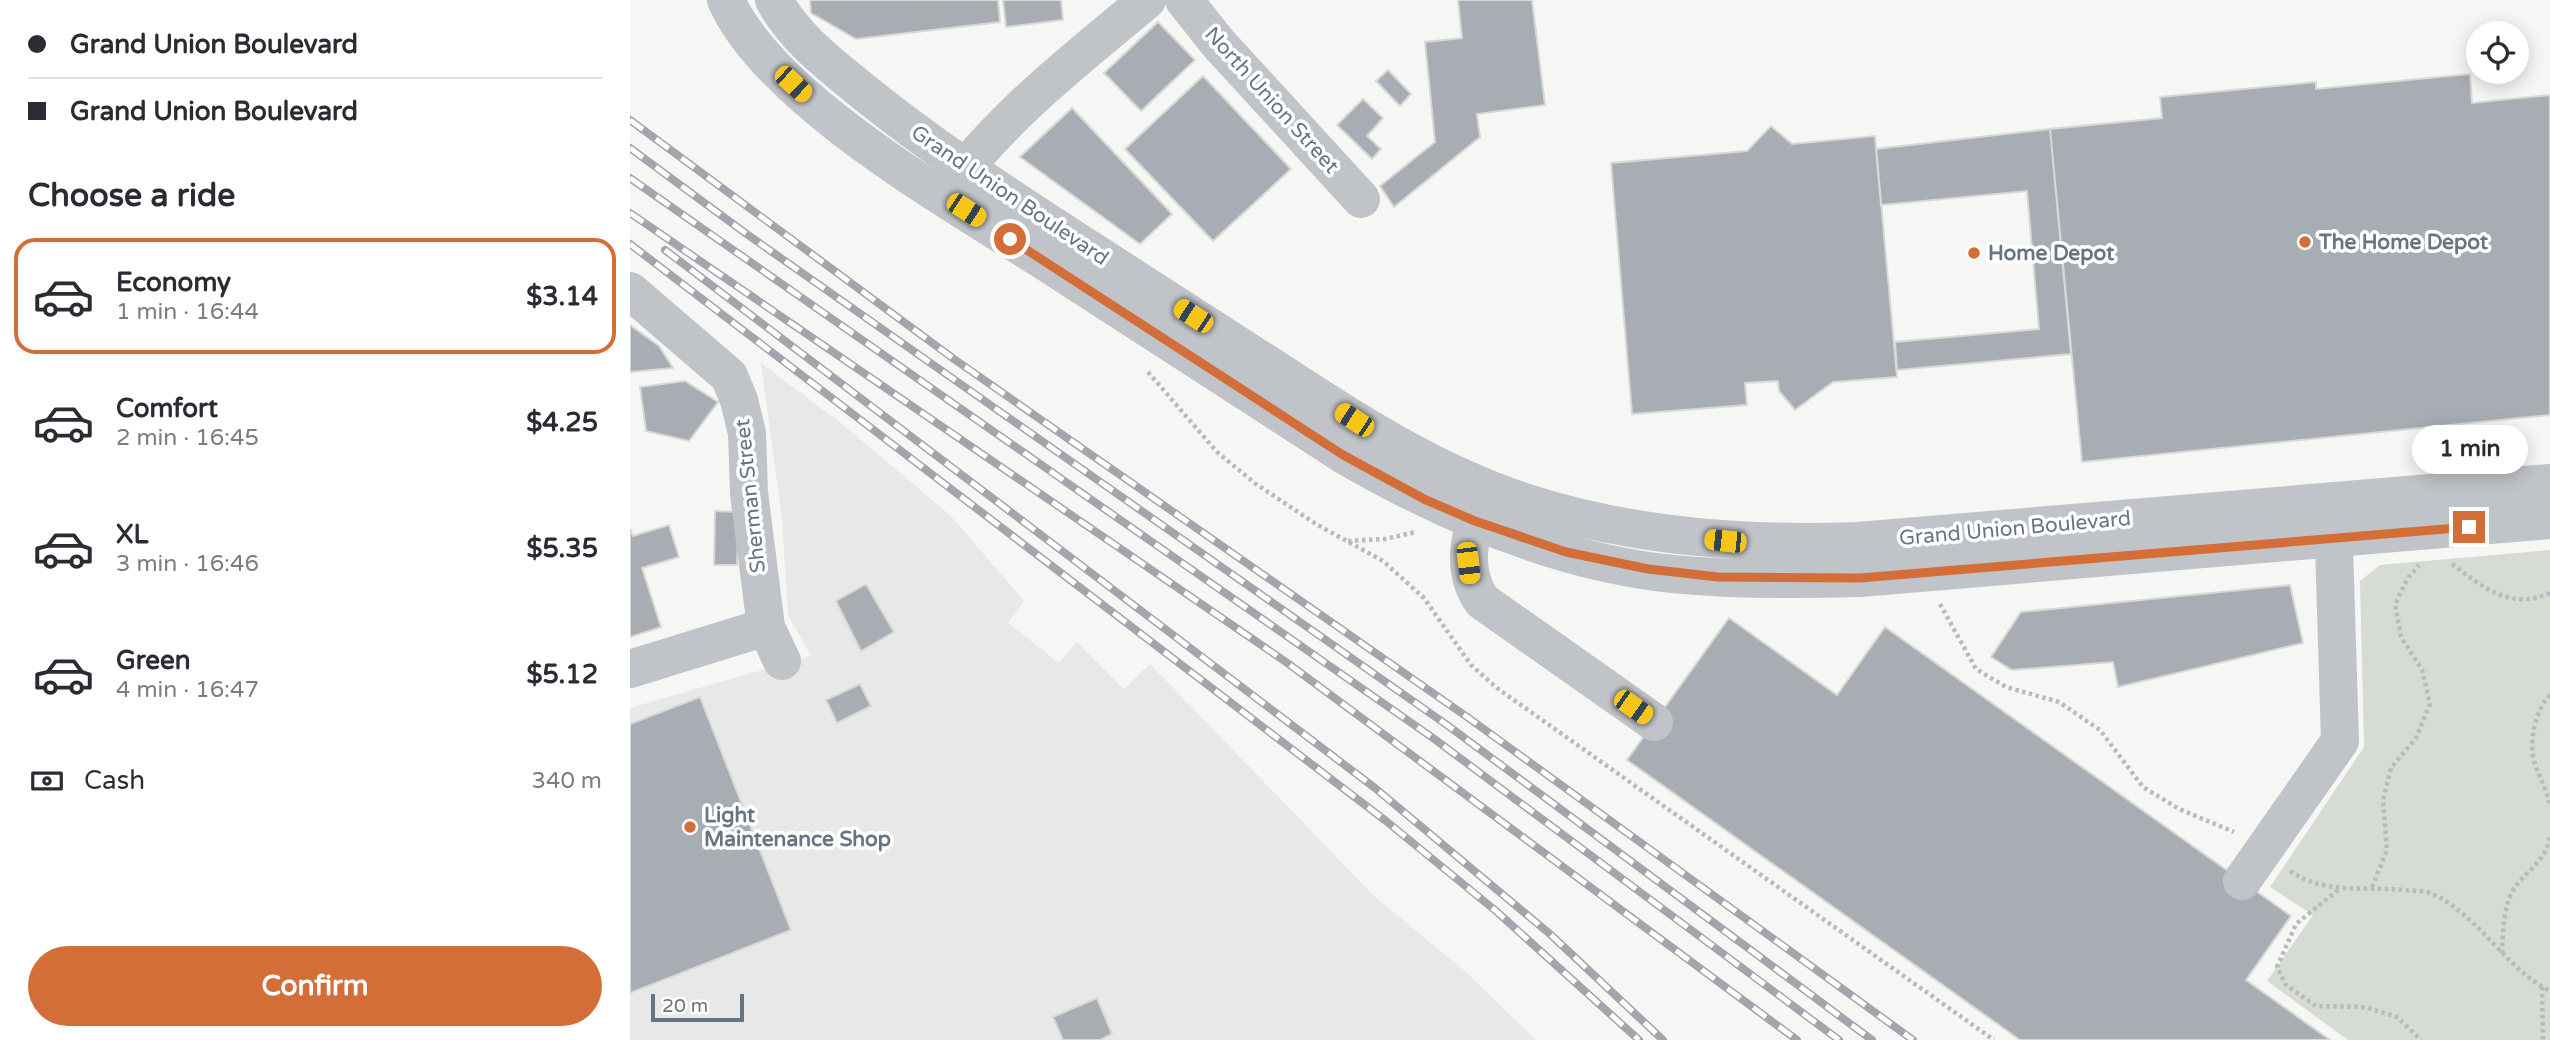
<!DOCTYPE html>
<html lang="en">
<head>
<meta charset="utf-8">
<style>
	:root { --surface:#fff; --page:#f2f2f3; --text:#2b2b33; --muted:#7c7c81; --line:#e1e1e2; --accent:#d36e38 }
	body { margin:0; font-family:"Varela Round",sans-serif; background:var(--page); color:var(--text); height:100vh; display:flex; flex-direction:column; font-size:26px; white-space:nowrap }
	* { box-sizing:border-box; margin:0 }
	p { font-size:23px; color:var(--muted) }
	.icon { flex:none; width:38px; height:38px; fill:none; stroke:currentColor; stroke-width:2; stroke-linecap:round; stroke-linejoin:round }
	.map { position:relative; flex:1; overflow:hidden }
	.details { display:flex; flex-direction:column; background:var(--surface); width:630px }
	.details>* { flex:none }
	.guide { display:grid; align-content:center; height:154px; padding:0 28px; background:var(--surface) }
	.tools { position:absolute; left:1836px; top:21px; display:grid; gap:14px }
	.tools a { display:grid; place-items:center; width:63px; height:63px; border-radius:50%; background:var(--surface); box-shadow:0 4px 18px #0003; font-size:35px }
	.scale { position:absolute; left:21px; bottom:18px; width:93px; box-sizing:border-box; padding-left:7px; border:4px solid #697482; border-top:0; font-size:19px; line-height:24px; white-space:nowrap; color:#697482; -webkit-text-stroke:5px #fff; paint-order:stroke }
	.end { position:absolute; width:32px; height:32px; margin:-16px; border:9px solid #d36e38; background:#fff; box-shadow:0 0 0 4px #fff }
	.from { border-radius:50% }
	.bubble { position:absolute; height:49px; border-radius:24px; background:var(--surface); box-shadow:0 4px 18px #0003; font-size:23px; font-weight:700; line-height:49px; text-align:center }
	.car { position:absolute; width:21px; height:42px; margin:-21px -10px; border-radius:9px; box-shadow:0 0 5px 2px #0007; background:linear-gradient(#f5c518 24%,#345 0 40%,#f5c518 0 76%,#345 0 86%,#f5c518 0) }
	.guide b { display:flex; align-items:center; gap:24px; height:66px; font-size:26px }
	.guide b+b { border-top:2px solid var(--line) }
	.guide i { width:18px; height:18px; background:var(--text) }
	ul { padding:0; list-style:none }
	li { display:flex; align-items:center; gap:21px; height:116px; margin:0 14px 10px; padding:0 14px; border:4px solid transparent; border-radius:21px }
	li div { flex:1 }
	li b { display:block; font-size:26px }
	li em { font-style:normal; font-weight:700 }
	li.current { border-color:var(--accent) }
	li>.icon { width:63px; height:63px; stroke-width:1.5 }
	h2 { padding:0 28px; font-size:32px; line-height:84px }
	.pay { display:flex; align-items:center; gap:18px; height:77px; padding:0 28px; font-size:26px }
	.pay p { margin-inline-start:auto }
	.action { display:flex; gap:14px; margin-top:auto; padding:14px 28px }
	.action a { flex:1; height:80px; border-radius:42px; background:var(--accent); color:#fff; font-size:28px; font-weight:700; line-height:80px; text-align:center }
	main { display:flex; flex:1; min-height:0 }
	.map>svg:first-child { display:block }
	.built { fill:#e7e8e7 }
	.green { fill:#d6dbd4 }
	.building { fill:#a7adb3; stroke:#d8d8d6; stroke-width:2 }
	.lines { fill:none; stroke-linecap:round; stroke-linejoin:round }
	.path { stroke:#b8babd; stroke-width:4.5; stroke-dasharray:3.5 3.5; stroke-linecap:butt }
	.minor { stroke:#c0c3c7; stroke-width:38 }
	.rail-casing { stroke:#a2a6ac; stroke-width:8 }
	.rail { stroke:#fff; stroke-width:5; stroke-dasharray:16; stroke-linecap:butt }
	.route { stroke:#d36e38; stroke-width:9 }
	.poi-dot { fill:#d36e38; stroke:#fff; stroke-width:2.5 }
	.labels { text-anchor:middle; stroke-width:7; stroke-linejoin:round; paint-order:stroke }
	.street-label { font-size:21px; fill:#697482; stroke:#fff }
	.poi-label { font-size:21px; font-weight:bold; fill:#697482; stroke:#fff; text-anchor:start }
</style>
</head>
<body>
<main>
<section class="details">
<div class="guide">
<b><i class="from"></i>Grand Union Boulevard</b>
<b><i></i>Grand Union Boulevard</b>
</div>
<h2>Choose a ride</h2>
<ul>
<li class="current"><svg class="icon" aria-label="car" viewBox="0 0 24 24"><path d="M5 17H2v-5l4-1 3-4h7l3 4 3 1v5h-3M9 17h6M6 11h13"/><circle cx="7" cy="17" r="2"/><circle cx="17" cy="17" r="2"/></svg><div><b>Economy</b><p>1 min · 16:44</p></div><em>$3.14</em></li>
<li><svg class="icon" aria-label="car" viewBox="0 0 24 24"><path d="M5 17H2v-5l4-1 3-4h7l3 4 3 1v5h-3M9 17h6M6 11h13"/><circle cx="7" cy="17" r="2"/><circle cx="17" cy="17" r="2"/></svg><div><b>Comfort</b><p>2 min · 16:45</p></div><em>$4.25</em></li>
<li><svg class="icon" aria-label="car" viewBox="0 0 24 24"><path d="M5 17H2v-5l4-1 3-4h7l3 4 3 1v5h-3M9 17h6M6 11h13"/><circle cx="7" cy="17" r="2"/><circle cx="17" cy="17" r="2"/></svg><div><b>XL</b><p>3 min · 16:46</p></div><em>$5.35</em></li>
<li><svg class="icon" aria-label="car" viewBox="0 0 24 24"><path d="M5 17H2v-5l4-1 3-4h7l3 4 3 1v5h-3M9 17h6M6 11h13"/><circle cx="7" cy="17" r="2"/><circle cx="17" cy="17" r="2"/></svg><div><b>Green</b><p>4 min · 16:47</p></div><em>$5.12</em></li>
</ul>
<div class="pay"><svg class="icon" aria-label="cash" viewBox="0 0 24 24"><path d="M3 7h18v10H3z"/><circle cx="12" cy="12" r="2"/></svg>Cash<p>340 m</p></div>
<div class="action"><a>Confirm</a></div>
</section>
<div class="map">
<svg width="1920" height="1040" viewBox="0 0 1920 1040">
	<rect width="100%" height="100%" fill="#f6f7f4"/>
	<path class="built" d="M131 363 211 423 321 516 394 601 378 623 429 663 447 642 494 689 520 664 744 896 837 973 906 1040H0V708L181 656 158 615 152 519Z"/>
	<path class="green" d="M1920 550V1040H1718L1637 981 1683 915 1640 887 1734 747 1730 581 1750 565Z"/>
	<path class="building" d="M180 0H368L370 22 226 39 181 13Z
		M373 0H431L433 20 376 27Z
		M828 0H902L915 105 847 114 850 137 764 207 750 186 805 142 795 42 832 38Z
		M528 22 565 60 511 111 474 73Z
		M758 70 781 94 770 106 746 81Z
		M1840 74 1842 103 1920 95V415L1452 462 1420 129 1532 118 1530 97 1686 82V89Z
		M573 76 661 169 583 241 495 149Z
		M733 99 753 118 737 136 751 149 742 159 707 125Z
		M442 108 542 214 510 244 390 157Z
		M1141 126 1162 144 1245 136 1267 377 1203 382 1165 410 1149 391 1148 381 1115 383 1117 405 1002 414 981 163 1117 151Z
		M1420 129 1441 354 1267 370 1265 342 1409 329 1397 191 1251 205 1246 149Z
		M0 325 29 346 43 368 0 372Z
		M55 381 88 402 59 441 16 431 10 387Z
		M85 511 109 512 107 565H84Z
		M39 525 49 557 12 568 31 627 0 637V529L3 536Z
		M236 584 264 632 231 651 206 601Z
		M1660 585 1673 643 1488 687 1483 662 1382 670 1361 657 1391 612Z
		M1099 618 1207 695 1255 627 1661 916 1616 980 1700 1040H1390L997 760Z
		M230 684 241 706 207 723 196 700Z
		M70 697 161 930 0 993V724Z
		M467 998 482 1034 470 1040H433L423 1017Z"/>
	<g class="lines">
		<path class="path" d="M518 372 587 452 626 484 686 524 753 561 794 598 841 665 867 688 1364 1040
			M718 541 755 539 786 532
			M1822 564C1853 587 1880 611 1920 593
			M1310 604 1346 669 1376 687 1429 702 1470 730 1513 787 1549 809 1604 832
			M1920 695C1905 710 1898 744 1905 764 1910 779 1917 790 1920 806
			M1660 871C1695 895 1734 886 1774 890 1782 891 1793 890 1800 893 1849 914 1873 967 1920 991
			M1742 887 1757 850 1753 800 1761 768 1786 738 1800 704 1792 670 1771 637 1765 604 1778 578 1789 565
			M1708 890 1666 924 1647 967 1656 985 1686 1006 1735 1007 1767 1017 1791 1040
			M1872 953C1873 934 1873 912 1881 894 1891 873 1916 864 1920 836
			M1912 987 1913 1040"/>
		<path class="minor" d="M96 0C141 102 331 207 425 268 521 330 617 393 714 455 814 513 926 562 1043 574 1105 580 1168 580 1230 578L1920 520
			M144 0C165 39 201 65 235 93 317 159 405 214 493 271 548 306 602 341 656 376 732 426 807 473 894 502 1002 537 1115 545 1228 541L1920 483
			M554 0 588 43 731 199
			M319 189C373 115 447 59 517 0
			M0 291 99 376 109 400 117 433 119 493 136 627 152 661
			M853 497C841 532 829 568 852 601L1024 722
			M0 669 136 627
			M1612 881 1710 741 1703 514"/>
		<g class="rail-casing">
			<path id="rail" d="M0 120 324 359 840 719 1283 1040
				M0 148 118 235 817 725 1242 1040
				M0 178 803 738 1209 1040
				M0 213 656 662 1167 1040
				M0 244 756 821 866 911 1009 1040
				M35 250 745 788 920 934 1033 1040"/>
		</g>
		<use href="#rail" class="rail"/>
	</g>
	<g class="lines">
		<path class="route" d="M380 239 713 455 796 500 845 521 936 552 1018 569 1088 577 1230 578 1839 527"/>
	</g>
	<g class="poi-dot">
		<circle cx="1675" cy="242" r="7"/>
		<circle cx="1344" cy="253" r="7"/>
		<circle cx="60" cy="827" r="7"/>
	</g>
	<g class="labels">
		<g class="street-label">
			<text transform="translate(642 100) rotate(48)" y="7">North Union Street</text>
			<text transform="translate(380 195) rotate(34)" y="7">Grand Union Boulevard</text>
			<text transform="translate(120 496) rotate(-96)" y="7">Sherman Street</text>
			<text transform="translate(1385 528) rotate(-5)" y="7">Grand Union Boulevard</text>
		</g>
		<g class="poi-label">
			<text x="1689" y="249">The Home Depot</text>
			<text x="1358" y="260">Home Depot</text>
			<text x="74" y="822">Light<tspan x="74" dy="24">Maintenance Shop</tspan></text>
		</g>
	</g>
</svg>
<div class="tools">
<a><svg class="icon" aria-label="locate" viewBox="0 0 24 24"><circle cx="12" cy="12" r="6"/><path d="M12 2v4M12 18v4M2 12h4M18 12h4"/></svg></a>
</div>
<div class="scale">20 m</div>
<i class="end from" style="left:380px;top:239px"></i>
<i class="end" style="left:1839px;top:527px"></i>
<div class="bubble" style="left:1782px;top:425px;width:116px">1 min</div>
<i class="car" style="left:163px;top:84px;rotate:133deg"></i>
<i class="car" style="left:336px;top:210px;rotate:123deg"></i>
<i class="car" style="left:563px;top:316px;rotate:303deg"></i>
<i class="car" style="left:724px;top:420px;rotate:303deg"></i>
<i class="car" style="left:1095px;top:541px;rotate:276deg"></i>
<i class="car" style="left:838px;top:563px;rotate:173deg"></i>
<i class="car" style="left:1003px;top:707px;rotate:125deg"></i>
</div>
</main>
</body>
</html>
